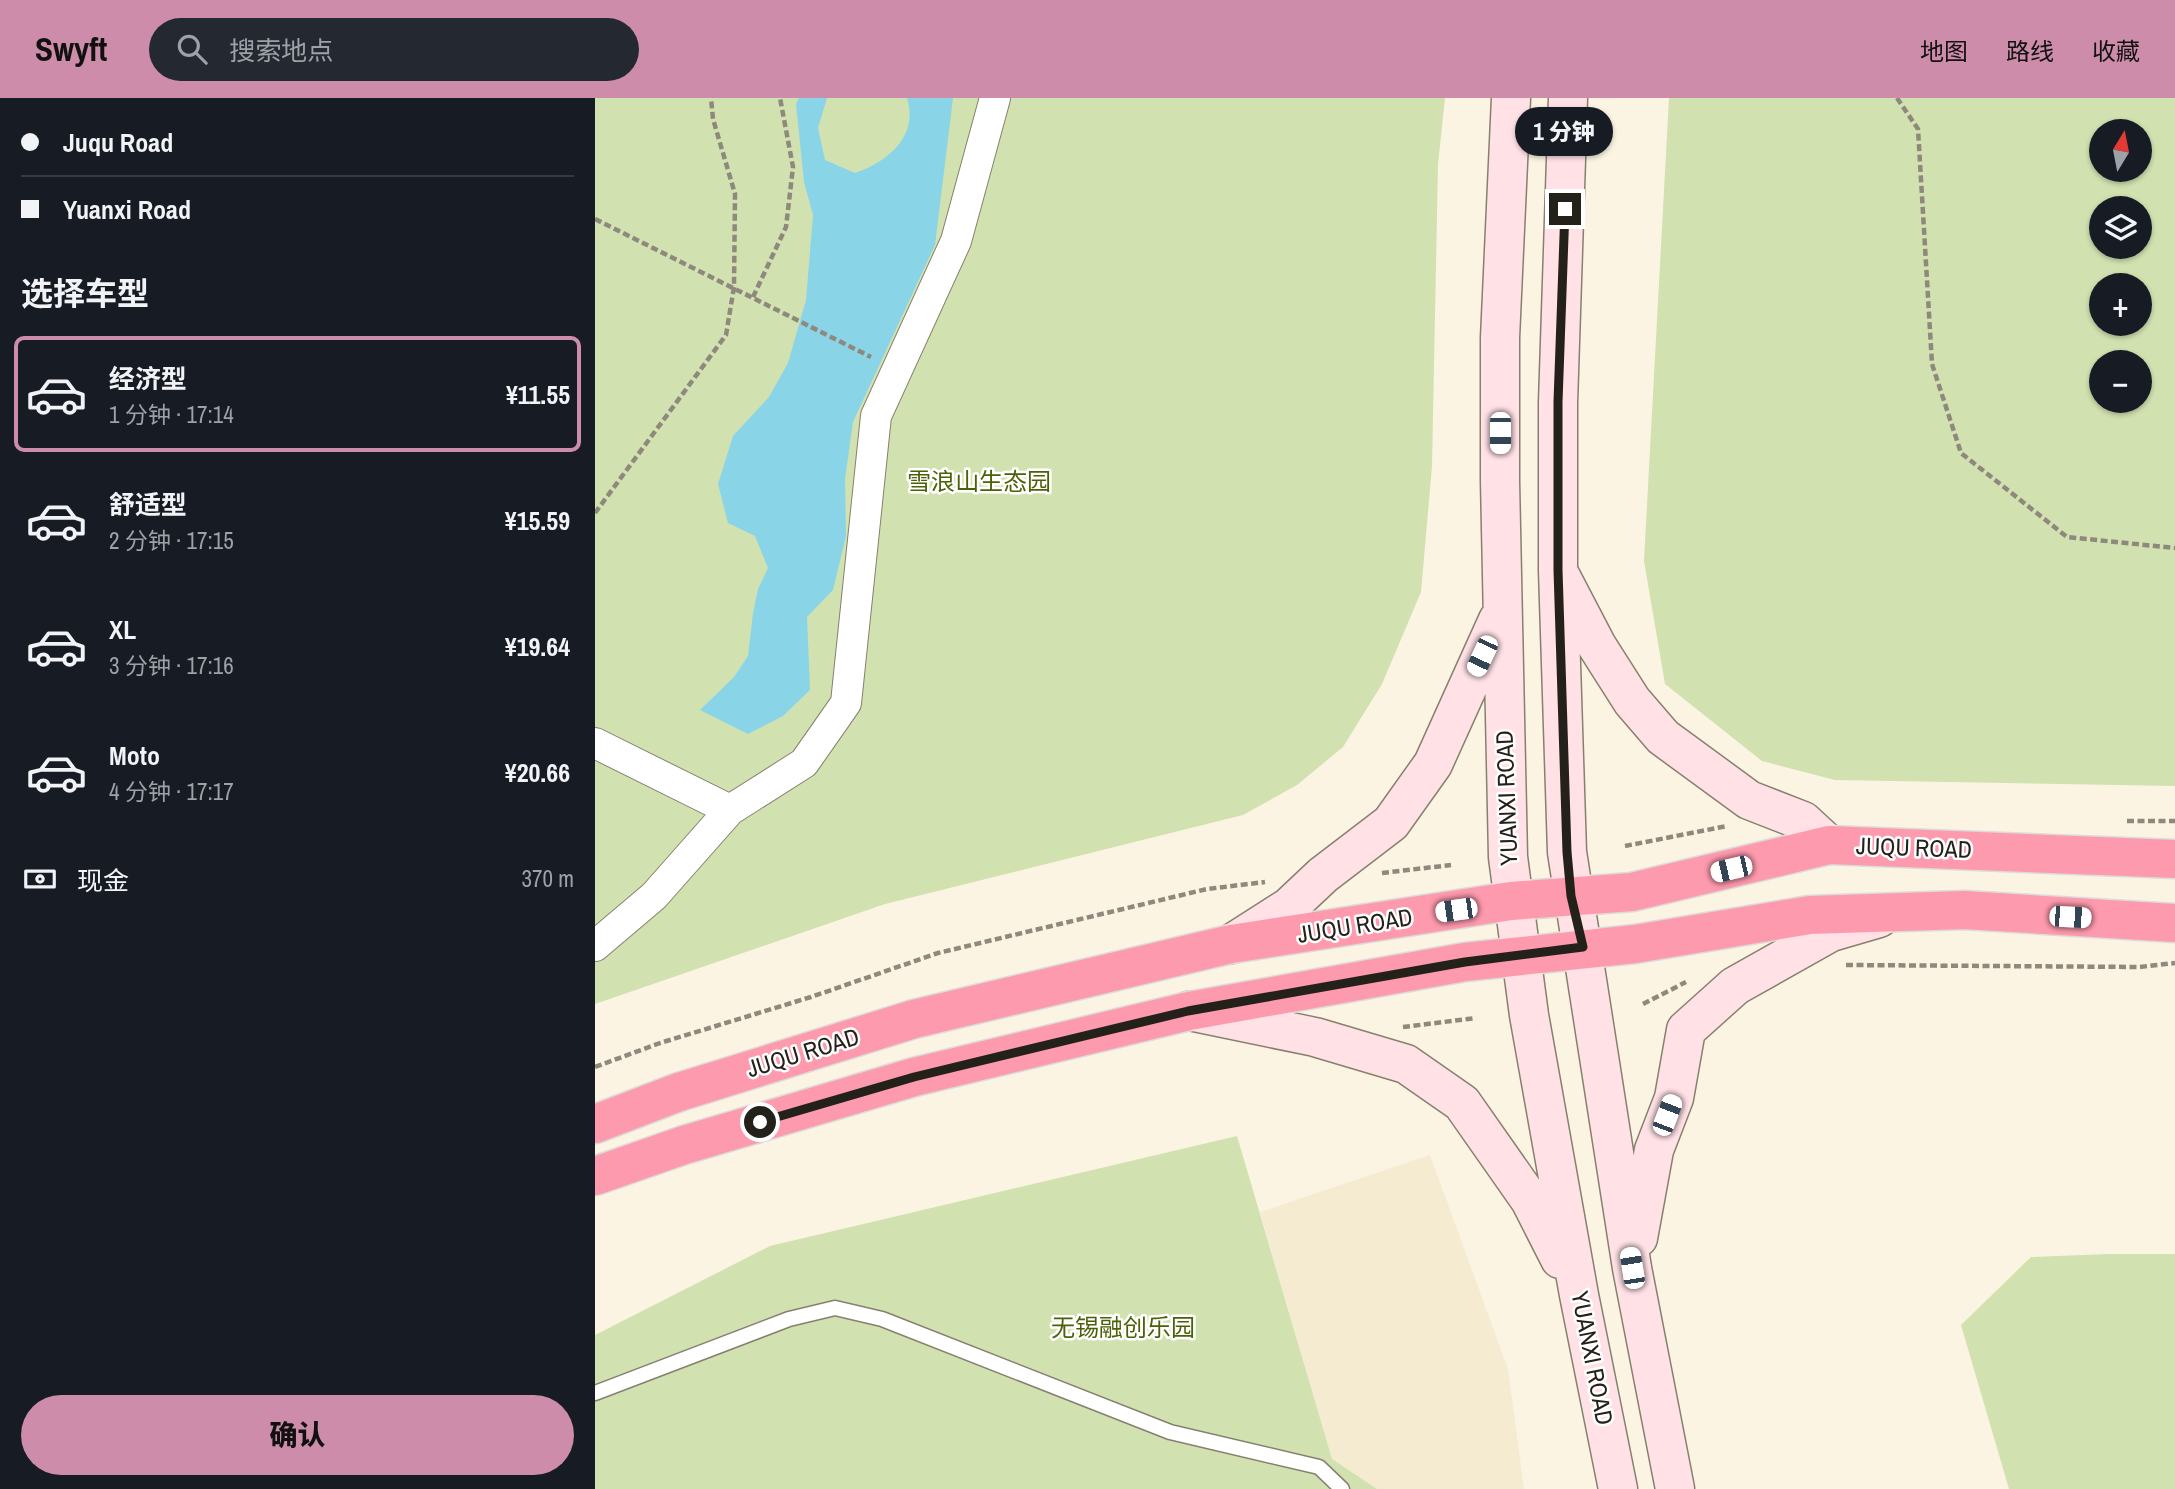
<!DOCTYPE html>
<html lang="zh">
<head>
<meta charset="utf-8">
<style>
	:root { --surface:#171b24; --page:#242831; --text:#f1f3f6; --muted:#9ea1a6; --line:#363941; --accent:#ce8cab }
	body { margin:0; font-family:"Archivo Narrow","Noto Sans SC",sans-serif; background:var(--page); color:var(--text); height:100vh; display:flex; flex-direction:column; font-size:26px; white-space:nowrap }
	* { box-sizing:border-box; margin:0 }
	p { font-size:23px; color:var(--muted) }
	.icon { flex:none; width:38px; height:38px; fill:none; stroke:currentColor; stroke-width:2; stroke-linecap:round; stroke-linejoin:round }
	.map { position:relative; flex:1; overflow:hidden }
	.details { display:flex; flex-direction:column; background:var(--surface); width:595px }
	.details>* { flex:none }
	.top-card { display:grid; align-content:center; height:154px; padding:0 21px; background:var(--surface) }
	.needle { width:46px; rotate:10deg }
	.fabs { position:absolute; left:1494px; top:21px; display:grid; gap:14px }
	.fabs a { display:grid; place-items:center; width:63px; height:63px; border-radius:50%; background:var(--surface); box-shadow:0 2px 5px #0004; font-size:35px }
	.end { position:absolute; width:32px; height:32px; margin:-16px; border:9px solid #24211a; background:#fff; box-shadow:0 0 0 4px #fff }
	.from { border-radius:50% }
	.bubble { position:absolute; height:49px; border-radius:24px; background:var(--surface); box-shadow:0 2px 5px #0004; font-size:23px; font-weight:800; line-height:49px; text-align:center }
	.car { position:absolute; width:21px; height:42px; margin:-21px -10px; border-radius:9px; box-shadow:0 0 5px 2px #0007; background:linear-gradient(#fff 24%,#345 0 40%,#fff 0 76%,#345 0 86%,#fff 0) }
	.top-card b { display:flex; align-items:center; gap:24px; height:66px; font-size:26px }
	.top-card b+b { border-top:2px solid var(--line) }
	.top-card i { width:18px; height:18px; background:var(--text) }
	ul { padding:0; list-style:none }
	li { display:flex; align-items:center; gap:21px; height:116px; margin:0 14px 10px; padding:0 7px; border:4px solid transparent; border-radius:10px }
	li div { flex:1 }
	li b { display:block; font-size:26px }
	li em { font-style:normal; font-weight:800 }
	li.current { border-color:var(--accent) }
	li>.icon { width:63px; height:63px; stroke-width:1.5 }
	h2 { padding:0 21px; font-size:32px; line-height:84px }
	.pay { display:flex; align-items:center; gap:18px; height:77px; padding:0 21px; font-size:26px }
	.pay p { margin-inline-start:auto }
	.action { display:flex; gap:14px; margin-top:auto; padding:14px 21px }
	.action a { flex:1; height:80px; border-radius:42px; background:var(--accent); color:#111; font-size:28px; font-weight:800; line-height:80px; text-align:center }
	header { display:flex; align-items:center; gap:42px; box-sizing:border-box; height:98px; padding:0 35px; background:var(--accent); color:#111 }
	header strong { font-size:33px }
	nav { display:flex; gap:38px; margin-inline-start:auto; font-size:24px }
	.search { width:490px; height:63px; background:var(--page); display:flex; align-items:center; gap:18px; box-sizing:border-box; padding:0 24px; border-radius:38px; color:var(--muted); font-size:26px }
	main { display:flex; flex:1; min-height:0 }
	.map>svg:first-child { display:block }
	.built { fill:#f4ebd1 }
	.green { fill:#d1e1b0; fill-rule:evenodd }
	.water { fill:#8ad4e8 }
	.lines { fill:none; stroke-linecap:round; stroke-linejoin:round }
	.lane-casing { stroke:#86806f; stroke-width:17 }
	.street-casing { stroke:#86806f; stroke-width:32 }
	.secondary-casing { stroke:#86806f; stroke-width:41 }
	.highway-casing { stroke:#dcdbda; stroke-width:41 }
	.path { stroke:#8e897c; stroke-width:4.5; stroke-dasharray:7 3.5; stroke-linecap:butt }
	.lane { stroke:#fff; stroke-width:14 }
	.street { stroke:#fff; stroke-width:30 }
	.secondary { stroke:#ffe1e6; stroke-width:38 }
	.highway { stroke:#fe9aad; stroke-width:38 }
	.route { stroke:#24211a; stroke-width:9 }
	.labels { text-anchor:middle; stroke-width:5; stroke-linejoin:round; paint-order:stroke }
	.park-label { font-size:24px; fill:#4c6107; stroke:#fff }
	.street-label { font-size:24px; fill:#24211a; stroke:#fff }
</style>
</head>
<body>
<header>
<strong>Swyft</strong>
<div class="search"><svg class="icon" aria-label="search" viewBox="0 0 24 24"><circle cx="10" cy="10" r="6"/><path d="M15 15l6 6"/></svg>搜索地点</div>
<nav><a>地图</a><a>路线</a><a>收藏</a></nav>
</header>
<main>
<section class="details">
<div class="top-card">
<b><i class="from"></i>Juqu Road</b>
<b><i></i>Yuanxi Road</b>
</div>
<h2>选择车型</h2>
<ul>
<li class="current"><svg class="icon" aria-label="car" viewBox="0 0 24 24"><path d="M5 17H2v-5l4-1 3-4h7l3 4 3 1v5h-3M9 17h6M6 11h13"/><circle cx="7" cy="17" r="2"/><circle cx="17" cy="17" r="2"/></svg><div><b>经济型</b><p>1 分钟 · 17:14</p></div><em>¥11.55</em></li>
<li><svg class="icon" aria-label="car" viewBox="0 0 24 24"><path d="M5 17H2v-5l4-1 3-4h7l3 4 3 1v5h-3M9 17h6M6 11h13"/><circle cx="7" cy="17" r="2"/><circle cx="17" cy="17" r="2"/></svg><div><b>舒适型</b><p>2 分钟 · 17:15</p></div><em>¥15.59</em></li>
<li><svg class="icon" aria-label="car" viewBox="0 0 24 24"><path d="M5 17H2v-5l4-1 3-4h7l3 4 3 1v5h-3M9 17h6M6 11h13"/><circle cx="7" cy="17" r="2"/><circle cx="17" cy="17" r="2"/></svg><div><b>XL</b><p>3 分钟 · 17:16</p></div><em>¥19.64</em></li>
<li><svg class="icon" aria-label="car" viewBox="0 0 24 24"><path d="M5 17H2v-5l4-1 3-4h7l3 4 3 1v5h-3M9 17h6M6 11h13"/><circle cx="7" cy="17" r="2"/><circle cx="17" cy="17" r="2"/></svg><div><b>Moto</b><p>4 分钟 · 17:17</p></div><em>¥20.66</em></li>
</ul>
<div class="pay"><svg class="icon" aria-label="cash" viewBox="0 0 24 24"><path d="M3 7h18v10H3z"/><circle cx="12" cy="12" r="2"/></svg>现金<p>370 m</p></div>
<div class="action"><a>确认</a></div>
</section>
<div class="map">
<svg width="1580" height="1391" viewBox="0 0 1580 1391">
	<rect width="100%" height="100%" fill="#fbf4e2"/>
	<path class="built" d="M835 1057 913 1271 929 1391H782L737 1362 665 1114Z"/>
	<path class="green" d="M0 0H850L843 66 837 368 826 494 787 586 748 649 702 687 648 717 290 806 0 906Z
		M1074 0H1580V688L1240 682 1167 663 1070 586 1049 463ZM1545 33V72H1507V33ZM1545 110V149H1507V110ZM1507 187H1545V226H1507ZM1507 264H1545V303H1507Z
		M642 1038 737 1361 782 1391H0V1237L175 1148Z
		M1514 1156H1580V1391H1414L1366 1227 1436 1159Z"/>
	<path class="water" d="M204 0H232L223 30 230 62 260 75C293 64 324 38 312 0H358L340 147 258 324 250 381 251 438 238 492 212 519 215 592 188 618 153 636 105 612 139 579 153 558 158 515 163 491 173 470 160 438 133 425 123 386 138 338 174 299 193 265 211 202 218 117 209 84 201 6Z"/>
	<g class="lines">
		<g class="lane-casing">
			<path id="lane" d="M0 1295 194 1221 240 1210 287 1221 575 1334 724 1369 747 1391"/>
		</g>
		<g class="street-casing">
			<path id="street" d="M0 645 135 712
				M0 848 59 798 135 712 209 665 251 605 281 318 361 143 400 0"/>
		</g>
		<g class="secondary-casing">
			<path id="secondary" d="M916 0 905 240V383L913 759 934 917 984 1197 1023 1391
				M973 0 963 305V472L972 754 1037 1170 1080 1391
				M966 479 1002 548 1037 603 1068 639 1154 702 1208 723 1234 747
				M636 846 694 809 728 777 796 725 838 666 903 522
				M594 913 720 939 811 966 867 1005 935 1102 965 1161
				M1043 1140 1059 1052 1079 1000 1091 932 1140 888 1236 834 1284 820"/>
		</g>
		<g class="highway-casing">
			<path id="highway" d="M0 1026 84 994 319 921 636 846 916 803 1037 794 1234 747 1580 761
				M0 1078 89 1047 319 979 594 913 870 864 1040 846 1215 817 1369 812 1580 825"/>
		</g>
		<path class="path" d="M1302 0 1323 31 1337 266 1366 355 1472 439 1580 450
			M0 121 276 259
			M158 199 191 129 198 69 185 0
			M0 415 131 237 139 189 140 96 118 21 116 0
			M1532 723H1580
			M1030 748 1132 728
			M787 775 856 767
			M1251 867 1544 869 1580 865
			M1048 906 1091 884
			M808 929 881 920
			M0 969 65 945 216 899 343 855 612 791 670 784"/>
		<use href="#lane" class="lane"/>
		<use href="#street" class="street"/>
		<use href="#secondary" class="secondary"/>
		<use href="#highway" class="highway"/>
	</g>
	<g class="lines">
		<path class="route" d="M165 1024 319 979 593 913 870 864 988 849 976 798 972 754 963 472V304L970 111"/>
	</g>
	<g class="labels">
		<g class="park-label">
			<text x="384" y="392">雪浪山生态园</text>
			<text x="528" y="1238">无锡融创乐园</text>
		</g>
		<g class="street-label">
			<text transform="translate(912 700) rotate(-92)" y="8">YUANXI ROAD</text>
			<text transform="translate(1319 750) rotate(2)" y="8">JUQU ROAD</text>
			<text transform="translate(760 828) rotate(-9)" y="8">JUQU ROAD</text>
			<text transform="translate(208 955) rotate(-17)" y="8">JUQU ROAD</text>
			<text transform="translate(997 1260) rotate(79)" y="8">YUANXI ROAD</text>
		</g>
	</g>
</svg>
<div class="fabs">
<a><svg class="needle" viewBox="-14 -14 28 28"><path d="M0-13l5 13h-10z" fill="#e53935"/><path d="M0 13l5-13h-10z" fill="#9ea1a6"/></svg></a>
<a><svg class="icon" aria-label="layers" viewBox="0 0 24 24"><path d="M12 4l9 5-9 5-9-5zM3 14l9 5 9-5"/></svg></a>
<a>+</a>
<a>−</a>
</div>
<i class="end from" style="left:165px;top:1024px"></i>
<i class="end" style="left:970px;top:111px"></i>
<div class="bubble" style="left:920px;top:9px;width:98px">1 分钟</div>
<i class="car" style="left:905px;top:335px;rotate:180deg"></i>
<i class="car" style="left:887px;top:558px;rotate:205deg"></i>
<i class="car" style="left:1136px;top:771px;rotate:257deg"></i>
<i class="car" style="left:861px;top:812px;rotate:262deg"></i>
<i class="car" style="left:1475px;top:819px;rotate:93deg"></i>
<i class="car" style="left:1072px;top:1017px;rotate:21deg"></i>
<i class="car" style="left:1037px;top:1170px;rotate:351deg"></i>
</div>
</main>
</body>
</html>
